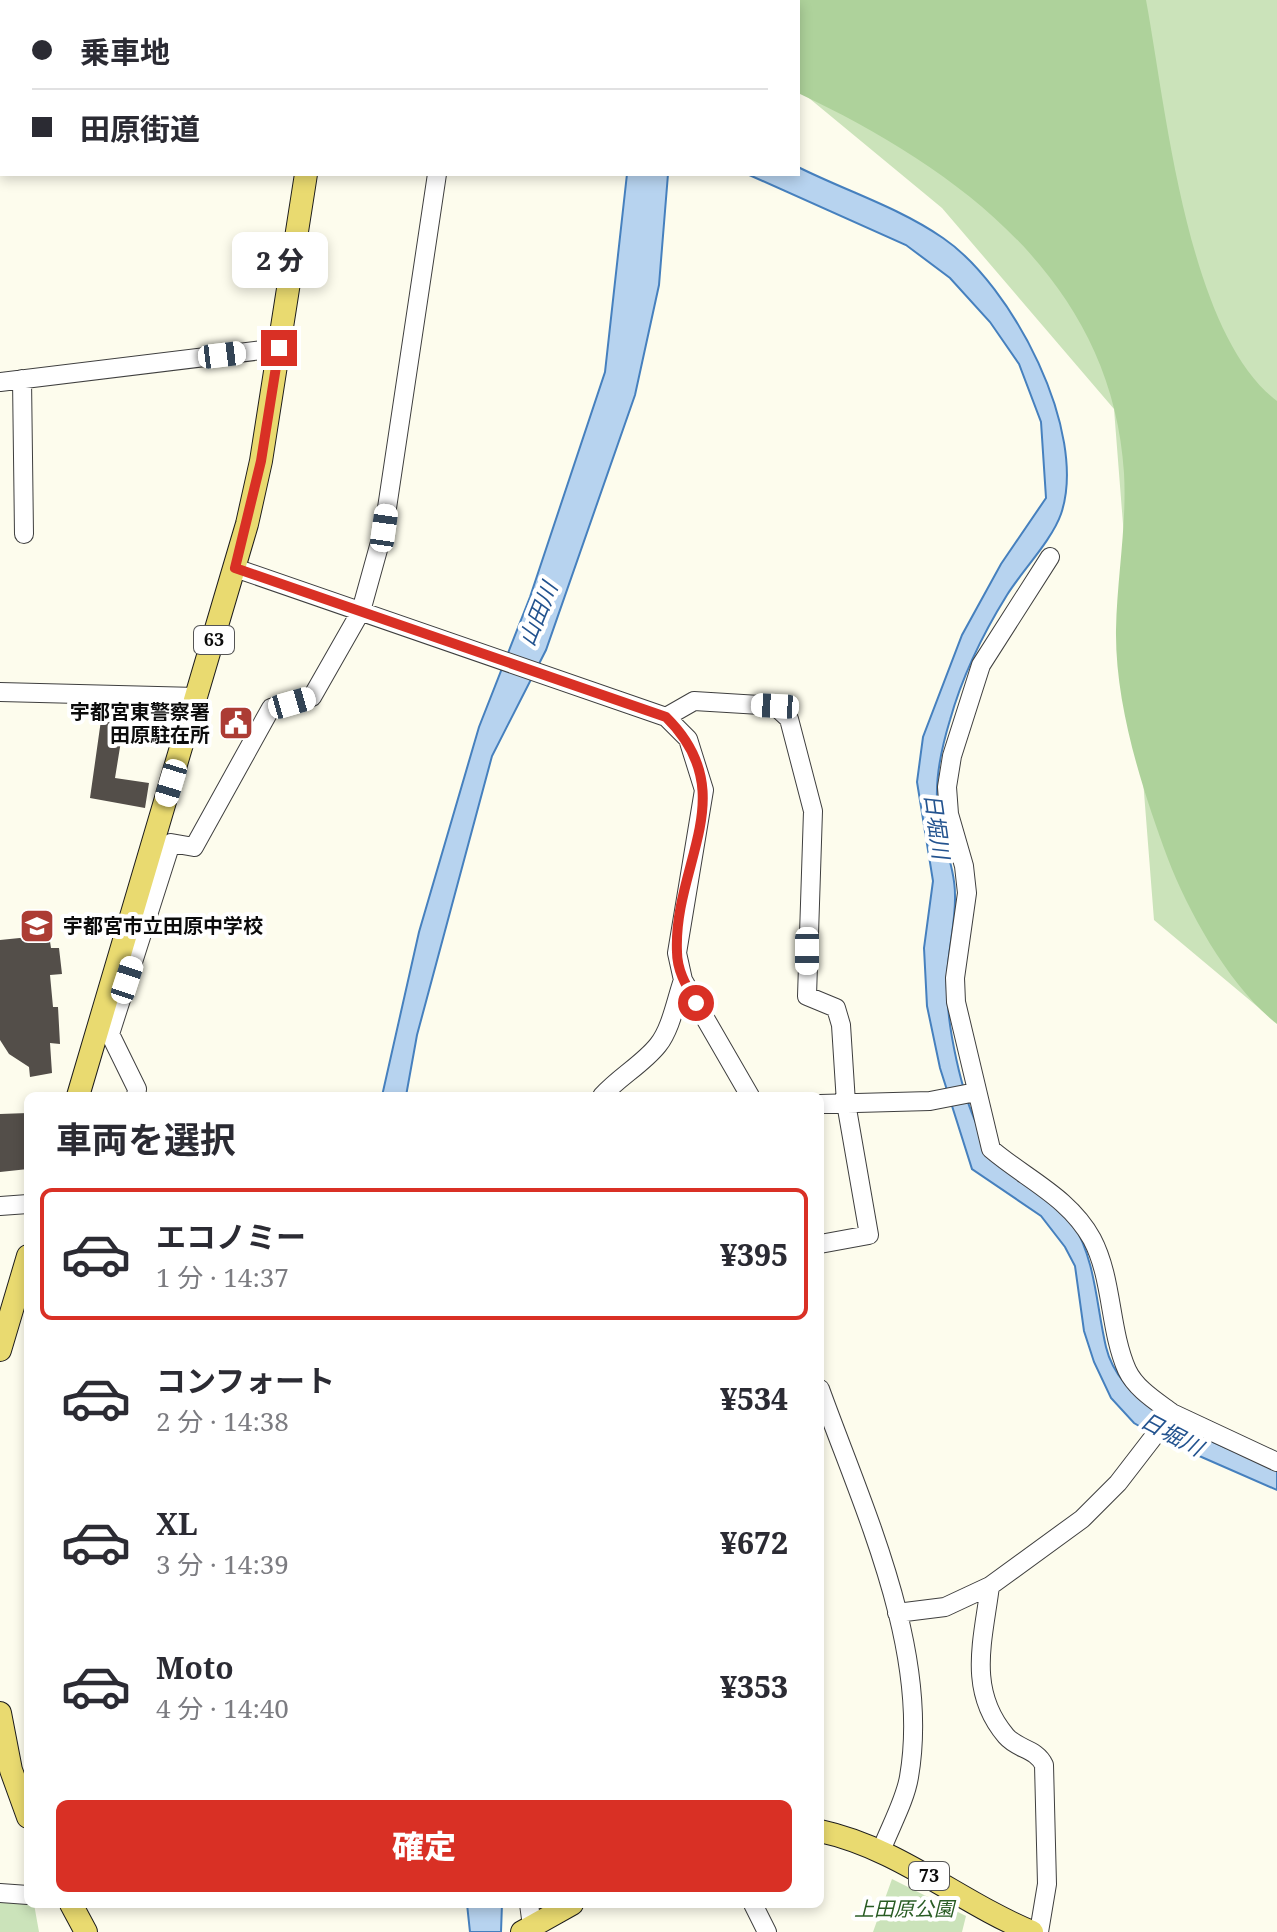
<!DOCTYPE html>
<html lang="ja">
<head>
<meta charset="utf-8">
<style>
	:root { --surface:#fff; --page:#f2f2f3; --text:#2b2b33; --muted:#7c7c81; --line:#e1e1e2; --accent:#d93025 }
	body { margin:0; font-family:"Noto Serif","Noto Sans JP",serif; background:var(--page); color:var(--text); height:100vh; display:flex; flex-direction:column; font-size:30px; white-space:nowrap }
	* { box-sizing:border-box; margin:0 }
	p { font-size:26px; color:var(--muted) }
	.icon { flex:none; width:44px; height:44px; fill:none; stroke:currentColor; stroke-width:2; stroke-linecap:round; stroke-linejoin:round }
	.map { position:relative; flex:1; overflow:hidden }
	.drawer { position:absolute; left:24px; top:1092px; width:800px; height:816px; display:flex; flex-direction:column; background:var(--surface); border-radius:12px; box-shadow:0 4px 12px #0003 }
	.drawer>* { flex:none }
	.banner { position:absolute; left:0px; top:0px; width:800px; height:176px; box-shadow:0 4px 12px #0003; display:grid; align-content:center; height:176px; padding:0 32px; background:var(--surface) }
	.end { position:absolute; width:36px; height:36px; margin:-18px; border:10px solid #d93025; background:#fff; box-shadow:0 0 0 4px #fff }
	.from { border-radius:50% }
	.bubble { position:absolute; height:56px; border-radius:12px; background:var(--surface); box-shadow:0 4px 12px #0003; font-size:26px; font-weight:800; line-height:56px; text-align:center }
	.car { position:absolute; width:24px; height:48px; margin:-24px -12px; border-radius:10px; box-shadow:0 0 6px 2px #0007; background:linear-gradient(#fff 24%,#345 0 40%,#fff 0 76%,#345 0 86%,#fff 0) }
	.banner b { display:flex; align-items:center; gap:28px; height:76px; font-size:30px }
	.banner b+b { border-top:2px solid var(--line) }
	.banner i { width:20px; height:20px; background:var(--text) }
	ul { padding:0; list-style:none }
	li { display:flex; align-items:center; gap:24px; height:132px; margin:0 16px 12px; padding:0 16px; border:4px solid transparent; border-radius:12px }
	li div { flex:1 }
	li b { display:block; font-size:30px }
	li em { font-style:normal; font-weight:800 }
	li.active { border-color:var(--accent) }
	li>.icon { width:72px; height:72px; stroke-width:1.5 }
	h2 { padding:0 32px; font-size:36px; line-height:96px }
	.action { display:flex; gap:16px; margin-top:auto; padding:16px 32px }
	.action a { flex:1; height:92px; border-radius:12px; background:var(--accent); color:#fff; font-size:32px; font-weight:800; line-height:92px; text-align:center }
	.map>svg:first-child { display:block }
	.green { fill:#cbe3ba }
	.forest { fill:#aed29b }
	.water { fill:#b7d3ef; stroke:#4680be; stroke-width:2 }
	.building { fill:#534e49 }
	.lines { fill:none; stroke-linecap:round; stroke-linejoin:round }
	.minor-casing { stroke:#3f3f3f; stroke-width:20 }
	.major-casing { stroke:#1d1d1d; stroke-width:24 }
	.minor { stroke:#fff; stroke-width:18 }
	.major { stroke:#e9da70; stroke-width:22 }
	.route { stroke:#d93025; stroke-width:10 }
	.labels { text-anchor:middle; stroke-width:8; stroke-linejoin:round; paint-order:stroke }
	.shield { fill:#fff; stroke:#555; stroke-width:2 }
	.shield-label { font-size:18px; font-weight:bold; fill:#0c0c0c }
	.poi-label { font-size:20px; font-weight:bold; fill:#0c0c0c; stroke:#fff; text-anchor:end }
	.park-label { font-size:20px; font-style:italic; fill:#295c24; stroke:#fff }
	.water-label { font-size:22px; font-style:italic; fill:#23538f; stroke:#fff }
</style>
</head>
<body>
<div class="map">
<svg width="1277" height="1932" viewBox="0 0 1277 1932">
	<rect width="100%" height="100%" fill="#fdfced"/>
	<path class="green" d="M720 0H1277V1023L1154 920 1114 409 942 208 798 89V2Z
		M892 1879 966 1916 962 1932H873Z
		M0 1899 34 1904 39 1932H0Z"/>
	<path class="forest" d="M747 0H1146C1166 107 1187 333 1277 401V1024C1231 988 1189 914 1168 859 1142 789 1115 705 1116 630 1117 577 1127 525 1124 473 1112 280 957 168 798 93V2Z"/>
	<path class="water" d="M798 167C846 191 898 207 943 238 1012 285 1089 432 1061 514 1052 540 1022 571 1007 595 984 632 962 677 950 720 943 743 936 775 937 799 937 831 955 863 955 895 956 927 945 959 947 991 948 1029 961 1091 977 1125 990 1155 1054 1191 1073 1223 1096 1262 1096 1304 1106 1347 1122 1414 1220 1444 1277 1469V1490L1165 1441 1134 1423 1111 1398 1094 1362 1084 1331 1075 1266 1065 1247 1041 1216 972 1169 940 1068 927 1006 924 948 933 881 917 782 923 737 962 635 1001 564 1046 498 1041 422 1019 364 990 322 950 278 906 245 747 174H798Z
		M627 174H668L659 285 635 395 546 650 492 756 417 1035 406 1096H382L419 932 479 727 530 597 605 372Z
		M467 1904H502L501 1932H470Z"/>
	<path class="building" d="M224 709 253 716 242 736 219 731Z
		M102 713 147 720 144 743 121 741 115 778 149 783 145 808 90 798Z
		M49 935 51 948H59L62 974 50 975 53 1007H58L60 1044 50 1043 52 1073 30 1077 29 1067 9 1054 0 1040V940Z
		M28 1113V1169L0 1172V1114Z"/>
	<g class="lines">
		<g class="minor-casing">
			<path id="minor" d="M450 0V2
				M22 379 24 534
				M0 382 279 348
				M1050 557 981 665 952 756 947 787 949 814 964 866 967 893 955 978 956 1002 991 1149C1026 1179 1069 1197 1092 1239 1113 1279 1109 1329 1127 1370 1136 1389 1156 1401 1172 1413
				M235 568 666 717 688 739 704 790 677 953 683 980 750 1096
				M0 692 197 697
				M666 717 694 701 775 706 789 719 813 811 807 996 836 1008 841 1025 846 1103 869 1235 820 1244
				M136 1096 137 1089 110 1034 171 843 194 847 271 708 312 697 361 611 384 528 437 174
				M602 1096C619 1077 643 1064 658 1045 671 1029 676 1000 683 980
				M820 1104 930 1101 976 1092
				M0 1206 28 1204
				M820 1389C862 1506 931 1650 909 1777 905 1801 890 1827 881 1851
				M897 1613 945 1607 990 1586
				M0 1893 28 1895
				M529 1904 532 1926
				M753 1904 767 1932
				M1039 1932 1047 1884 1044 1765C1036 1748 1018 1750 1006 1736 967 1690 983 1641 990 1586L1082 1519 1118 1483 1172 1413 1277 1462"/>
		</g>
		<g class="major-casing">
			<path id="major" d="M327 0V2
				M0 136 2 135
				M78 1096 247 524 261 461 306 174
				M0 1350 28 1256
				M0 1713 11 1770 28 1817
				M820 1831C899 1848 959 1902 1032 1932
				M71 1904 86 1932
				M522 1932 572 1904"/>
		</g>
		<use href="#minor" class="minor"/>
		<use href="#major" class="major"/>
	</g>
	<g class="lines">
		<path class="route" d="M279 348 261 461 235 568 666 717C744 794 673 864 677 952 677 971 687 987 696 1003"/>
	</g>
	<defs>
		<g id="civic-square" transform="scale(1.8)"><rect x="-9" y="-9" width="18" height="18" rx="4" fill="#ac3c34" stroke="#fff"/><path d="M-.6-6.5H3V-4.5H.6V-3L4-1V1h2V6H-6V1h2V-1L-.6-3ZM-1.2 2.5V6h2.4V2.5Z" fill="#fff"/></g>
		<g id="school-square" transform="scale(1.8)"><rect x="-9" y="-9" width="18" height="18" rx="4" fill="#ac3c34" stroke="#fff"/><path d="M0-5L7-2L0 1L-7-2ZM-4 1L0 2.5L4 1V4Q0 6-4 4Z" fill="#fff"/></g>
	</defs>
	<g fill-rule="evenodd">
		<use href="#civic-square" x="236" y="723"/>
		<use href="#school-square" x="37" y="926"/>
	</g>
	<g class="labels">
		<g class="shield">
			<rect x="194" y="626" width="40" height="28" rx="6"/>
			<rect x="909" y="1862" width="40" height="28" rx="6"/>
		</g>
		<g class="shield-label">
			<text x="214" y="646">63</text>
			<text x="929" y="1882">73</text>
		</g>
		<g class="poi-label">
			<text x="210" y="719">宇都宮東警察署<tspan x="210" dy="23">田原駐在所</tspan></text>
			<text x="63" y="933" text-anchor="start">宇都宮市立田原中学校</text>
		</g>
		<g class="park-label">
			<text x="904" y="1916">上田原公園</text>
		</g>
		<g class="water-label">
			<text transform="translate(538 614) rotate(-68)" y="8">山田川</text>
			<text transform="translate(937 826) rotate(82)" y="8">日堀川</text>
			<text transform="translate(1172 1434) rotate(28)" y="8">日堀川</text>
		</g>
	</g>
</svg>
<i class="end from" style="left:696px;top:1003px"></i>
<i class="end" style="left:279px;top:348px"></i>
<div class="bubble" style="left:232px;top:232px;width:96px">2 分</div>
<i class="car" style="left:222px;top:355px;rotate:83deg"></i>
<i class="car" style="left:384px;top:528px;rotate:8deg"></i>
<i class="car" style="left:292px;top:703px;rotate:74deg"></i>
<i class="car" style="left:775px;top:706px;rotate:273deg"></i>
<i class="car" style="left:171px;top:783px;rotate:197deg"></i>
<i class="car" style="left:807px;top:951px;rotate:180deg"></i>
<i class="car" style="left:127px;top:980px;rotate:18deg"></i>
<div class="banner">
<b><i class="from"></i>乗車地</b>
<b><i></i>田原街道</b>
</div>
<section class="drawer">
<h2>車両を選択</h2>
<ul>
<li class="active"><svg class="icon" aria-label="car" viewBox="0 0 24 24"><path d="M5 17H2v-5l4-1 3-4h7l3 4 3 1v5h-3M9 17h6M6 11h13"/><circle cx="7" cy="17" r="2"/><circle cx="17" cy="17" r="2"/></svg><div><b>エコノミー</b><p>1 分 · 14:37</p></div><em>¥395</em></li>
<li><svg class="icon" aria-label="car" viewBox="0 0 24 24"><path d="M5 17H2v-5l4-1 3-4h7l3 4 3 1v5h-3M9 17h6M6 11h13"/><circle cx="7" cy="17" r="2"/><circle cx="17" cy="17" r="2"/></svg><div><b>コンフォート</b><p>2 分 · 14:38</p></div><em>¥534</em></li>
<li><svg class="icon" aria-label="car" viewBox="0 0 24 24"><path d="M5 17H2v-5l4-1 3-4h7l3 4 3 1v5h-3M9 17h6M6 11h13"/><circle cx="7" cy="17" r="2"/><circle cx="17" cy="17" r="2"/></svg><div><b>XL</b><p>3 分 · 14:39</p></div><em>¥672</em></li>
<li><svg class="icon" aria-label="car" viewBox="0 0 24 24"><path d="M5 17H2v-5l4-1 3-4h7l3 4 3 1v5h-3M9 17h6M6 11h13"/><circle cx="7" cy="17" r="2"/><circle cx="17" cy="17" r="2"/></svg><div><b>Moto</b><p>4 分 · 14:40</p></div><em>¥353</em></li>
</ul>
<div class="action"><a>確定</a></div>
</section>
</div>
</body>
</html>
